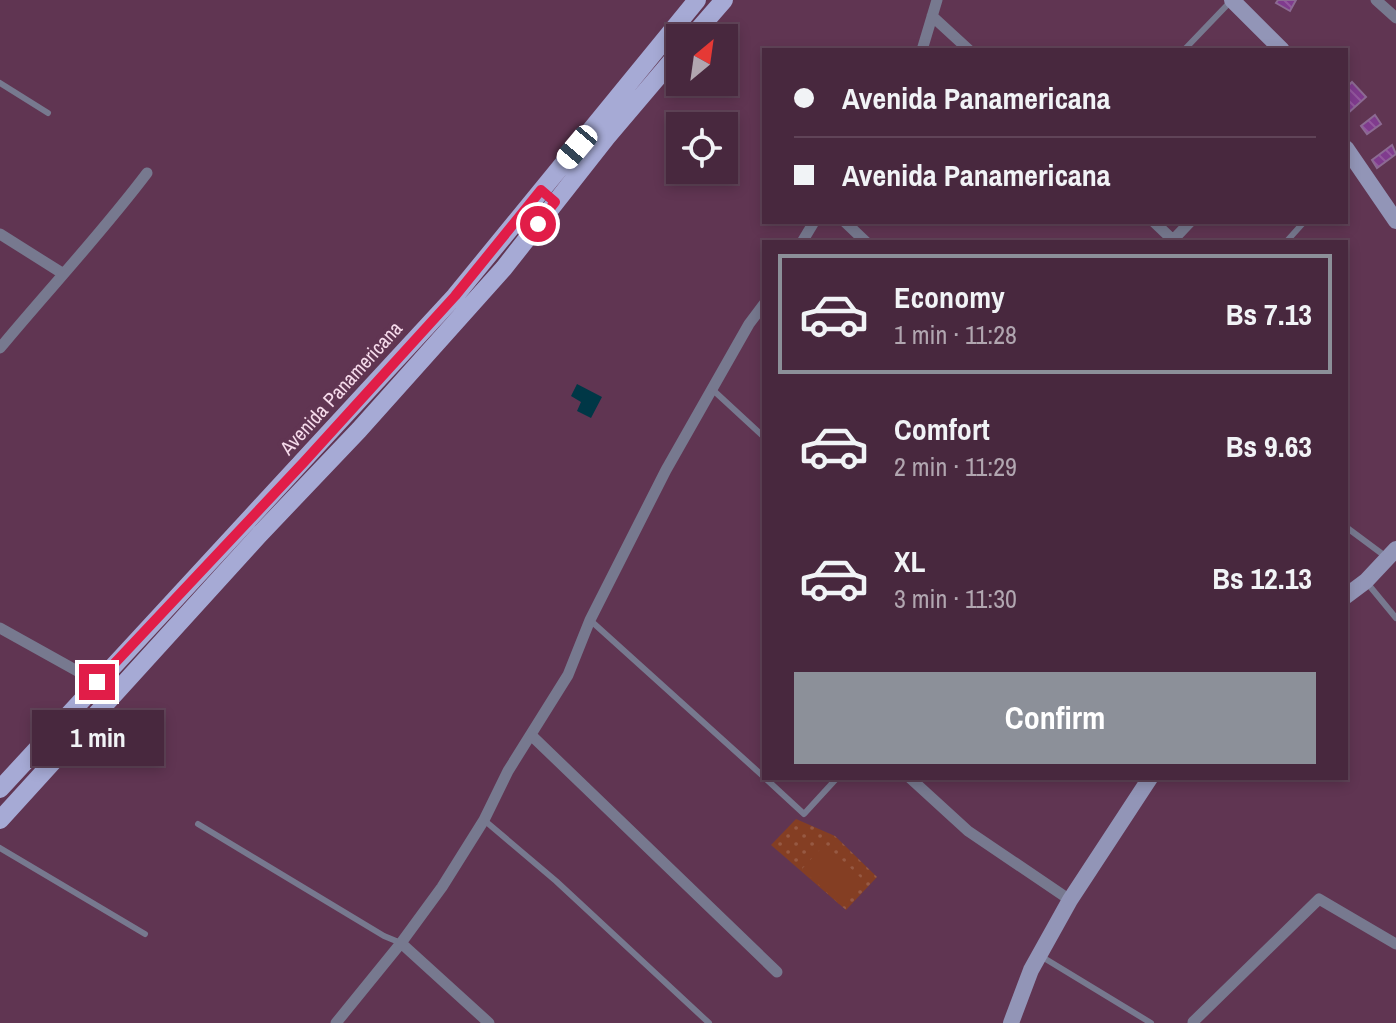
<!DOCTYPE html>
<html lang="en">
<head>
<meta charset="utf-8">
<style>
	:root { --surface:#48283e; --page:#4f3045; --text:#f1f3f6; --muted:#b1a6b0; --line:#604458; --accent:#8c9099 }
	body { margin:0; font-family:"Archivo Narrow",sans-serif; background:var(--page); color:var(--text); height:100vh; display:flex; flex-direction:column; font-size:30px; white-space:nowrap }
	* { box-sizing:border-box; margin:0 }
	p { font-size:26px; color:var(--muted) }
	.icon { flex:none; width:44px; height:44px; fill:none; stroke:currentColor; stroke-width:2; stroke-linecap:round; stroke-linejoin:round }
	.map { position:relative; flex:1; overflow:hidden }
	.details { position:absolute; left:762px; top:240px; width:586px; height:540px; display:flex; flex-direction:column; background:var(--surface); border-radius:0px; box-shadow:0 4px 12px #0003,0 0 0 2px var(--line) }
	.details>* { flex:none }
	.banner { position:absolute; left:762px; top:48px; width:586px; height:176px; border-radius:0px; box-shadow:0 4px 12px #0003,0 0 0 2px var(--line); display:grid; align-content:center; height:176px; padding:0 32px; background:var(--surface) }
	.needle { width:52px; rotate:29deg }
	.tools { position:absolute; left:666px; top:24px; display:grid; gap:16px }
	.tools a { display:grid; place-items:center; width:72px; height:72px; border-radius:0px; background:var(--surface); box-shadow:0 4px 12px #0003,0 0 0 2px var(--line); font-size:40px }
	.end { position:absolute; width:36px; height:36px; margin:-18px; border:10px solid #e11d48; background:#fff; box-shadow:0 0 0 4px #fff }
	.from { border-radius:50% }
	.bubble { position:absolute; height:56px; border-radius:0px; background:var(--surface); box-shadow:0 4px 12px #0003,0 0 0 2px var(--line); font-size:26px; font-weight:800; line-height:56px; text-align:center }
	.car { position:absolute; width:24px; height:48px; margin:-24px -12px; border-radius:10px; box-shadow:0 0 6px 2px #0007; background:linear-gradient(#fff 24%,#345 0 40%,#fff 0 76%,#345 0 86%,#fff 0) }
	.banner b { display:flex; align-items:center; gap:28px; height:76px; font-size:30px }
	.banner b+b { border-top:2px solid var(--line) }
	.banner i { width:20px; height:20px; background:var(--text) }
	ul { padding:14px 0 0; list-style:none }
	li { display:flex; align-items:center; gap:24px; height:120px; margin:0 16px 12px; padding:0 16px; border:4px solid transparent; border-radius:0px }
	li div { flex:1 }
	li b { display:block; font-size:30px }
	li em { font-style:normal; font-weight:800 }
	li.selected { border-color:var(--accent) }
	li>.icon { width:72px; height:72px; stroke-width:1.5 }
	.button { display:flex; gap:16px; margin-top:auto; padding:16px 32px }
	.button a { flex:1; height:92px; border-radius:0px; background:var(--accent); color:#fff; font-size:32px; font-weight:800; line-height:92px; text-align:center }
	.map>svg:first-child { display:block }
	.grass { fill:url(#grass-dots) }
	.pitch { fill:#843e23 }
	.water { fill:#003746 }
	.building { fill:url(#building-back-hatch); stroke:#8c6a93; stroke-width:2 }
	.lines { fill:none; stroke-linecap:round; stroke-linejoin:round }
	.service { stroke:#77798f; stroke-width:6 }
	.minor { stroke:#77798f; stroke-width:11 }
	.secondary { stroke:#9295b7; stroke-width:16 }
	.primary { stroke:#a6aad5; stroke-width:18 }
	.route { stroke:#e11d48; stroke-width:10 }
	.labels { text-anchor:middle; stroke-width:8; stroke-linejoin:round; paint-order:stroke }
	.street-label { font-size:20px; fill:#f6dbeb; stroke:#603552 }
</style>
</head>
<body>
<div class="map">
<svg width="1396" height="1023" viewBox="0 0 1396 1023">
	<defs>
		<pattern id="grass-dots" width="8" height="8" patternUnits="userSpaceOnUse" patternTransform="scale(2)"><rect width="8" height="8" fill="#843e23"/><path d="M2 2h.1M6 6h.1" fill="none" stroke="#965943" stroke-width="1.8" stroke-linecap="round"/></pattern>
		<pattern id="building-back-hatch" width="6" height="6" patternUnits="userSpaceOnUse" patternTransform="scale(2)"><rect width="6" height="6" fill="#803b8e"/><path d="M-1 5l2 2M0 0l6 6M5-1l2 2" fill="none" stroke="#93579e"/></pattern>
	</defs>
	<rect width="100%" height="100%" fill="#603552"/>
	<path class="grass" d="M796 819 835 836 877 877 846 910 771 845Z"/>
	<path class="pitch" d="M825 844 862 879 839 904 802 869Z"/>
	<path class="water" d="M577 384 602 397 591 418 577 411 581 402 571 396Z"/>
	<path class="building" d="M1278 0H1296L1290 11 1276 3Z
		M1352 82 1366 97 1347 114 1346 88Z
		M1375 115 1381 124 1367 134 1361 126Z
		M1392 145 1396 154 1377 168 1372 160Z"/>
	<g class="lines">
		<path class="service" d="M1184 50 1232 0
			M0 83 48 113
			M1286 242 1304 222
			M713 390 764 437
			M1346 527 1385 556
			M1368 584 1396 618
			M590 620 764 777
			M765 778 804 814 837 778
			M484 820 556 881 709 1023
			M198 824 384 936 401 943
			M0 848 145 934
			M1039 955 1151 1023"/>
		<path class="minor" d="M1376 0 1396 18
			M932 16 969 50
			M922 50 937 0
			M845 222 866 242
			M1154 222 1175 242
			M0 234 62 273
			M1173 240 1190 222
			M802 242 814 222
			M0 348C49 289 101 234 147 173
			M0 628 97 682
			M531 735 777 972
			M910 778 968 831 1070 900
			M401 943 489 1023
			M1193 1022 1319 899 1396 944
			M336 1023 401 943 442 887 484 820 508 771 568 675 590 620 666 470 749 324 764 304"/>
		<path class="secondary" d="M1232 0 1282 50
			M1346 148 1396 221
			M1346 596 1366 581 1396 549
			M1011 1023 1031 970 1070 900 1150 778"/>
		<path class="primary" d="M691 38 724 0
			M0 789 455 296 697 0
			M0 820 260 534 359 430 504 268 607 137 680 51"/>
	</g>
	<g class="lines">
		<path class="route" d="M97 682 304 462 455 296 541 190 555 202 538 224"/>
	</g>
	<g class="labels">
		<g class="street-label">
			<text transform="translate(341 388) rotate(-48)" y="7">Avenida Panamericana</text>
		</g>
	</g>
</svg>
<div class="tools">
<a><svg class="needle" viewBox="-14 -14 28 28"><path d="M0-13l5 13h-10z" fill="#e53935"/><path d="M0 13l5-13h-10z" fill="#b1a6b0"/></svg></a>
<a><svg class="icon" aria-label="locate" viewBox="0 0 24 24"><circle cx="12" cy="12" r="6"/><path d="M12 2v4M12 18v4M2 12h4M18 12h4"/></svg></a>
</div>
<i class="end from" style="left:538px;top:224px"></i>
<i class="end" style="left:97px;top:682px"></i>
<div class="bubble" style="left:32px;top:710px;width:132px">1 min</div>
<i class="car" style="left:577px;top:147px;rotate:220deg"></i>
<div class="banner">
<b><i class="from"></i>Avenida Panamericana</b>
<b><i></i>Avenida Panamericana</b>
</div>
<section class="details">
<ul>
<li class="selected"><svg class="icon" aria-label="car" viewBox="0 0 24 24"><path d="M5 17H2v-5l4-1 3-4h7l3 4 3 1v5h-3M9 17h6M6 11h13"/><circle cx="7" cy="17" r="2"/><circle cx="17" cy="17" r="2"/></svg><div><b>Economy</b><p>1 min · 11:28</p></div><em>Bs 7.13</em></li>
<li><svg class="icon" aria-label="car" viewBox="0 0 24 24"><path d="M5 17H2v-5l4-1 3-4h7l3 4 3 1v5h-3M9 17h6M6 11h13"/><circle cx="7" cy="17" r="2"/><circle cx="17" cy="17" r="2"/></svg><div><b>Comfort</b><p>2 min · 11:29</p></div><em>Bs 9.63</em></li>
<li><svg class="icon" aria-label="car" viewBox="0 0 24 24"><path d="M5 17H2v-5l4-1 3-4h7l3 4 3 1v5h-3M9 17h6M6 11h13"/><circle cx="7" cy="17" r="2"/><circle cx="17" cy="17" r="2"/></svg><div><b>XL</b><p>3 min · 11:30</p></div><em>Bs 12.13</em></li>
</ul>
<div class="button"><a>Confirm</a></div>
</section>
</div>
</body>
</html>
